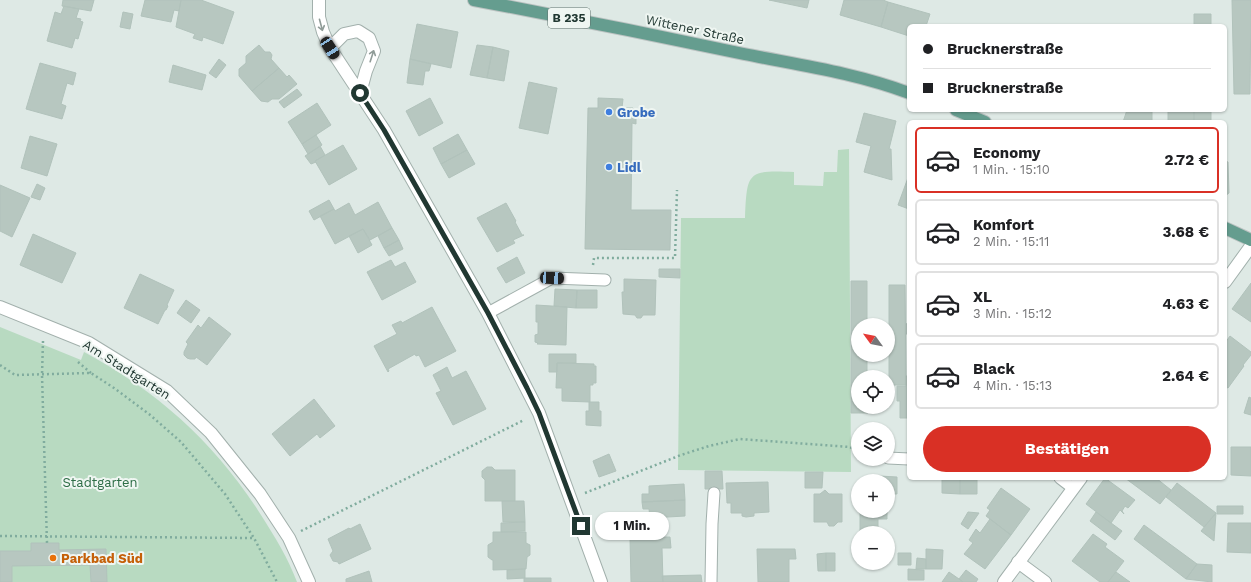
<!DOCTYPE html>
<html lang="de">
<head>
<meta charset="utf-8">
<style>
	:root { --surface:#fff; --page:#f6f6f6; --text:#202124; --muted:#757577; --line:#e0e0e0; --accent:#d93025 }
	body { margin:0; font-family:"Work Sans",sans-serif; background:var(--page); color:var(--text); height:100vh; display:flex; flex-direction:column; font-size:15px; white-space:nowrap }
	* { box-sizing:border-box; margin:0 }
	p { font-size:13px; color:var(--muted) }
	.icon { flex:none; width:22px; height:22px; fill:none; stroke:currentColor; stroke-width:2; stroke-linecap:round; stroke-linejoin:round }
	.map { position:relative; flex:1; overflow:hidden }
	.panel { position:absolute; left:907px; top:120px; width:320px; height:360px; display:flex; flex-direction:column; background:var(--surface); border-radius:6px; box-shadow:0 1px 3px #0004 }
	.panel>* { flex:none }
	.banner { position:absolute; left:907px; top:24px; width:320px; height:88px; border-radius:6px; box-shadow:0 1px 3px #0004; display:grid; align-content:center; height:88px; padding:0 16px; background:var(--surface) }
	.needle { width:26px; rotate:303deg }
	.fabs { position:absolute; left:851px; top:318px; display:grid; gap:8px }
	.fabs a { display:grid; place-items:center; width:44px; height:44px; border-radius:50%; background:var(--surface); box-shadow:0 1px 3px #0004; font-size:20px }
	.end { position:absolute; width:18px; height:18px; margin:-9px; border:5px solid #213832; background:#fff; box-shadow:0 0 0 2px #fff }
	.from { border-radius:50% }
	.bubble { position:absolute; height:28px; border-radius:14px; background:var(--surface); box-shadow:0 1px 3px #0004; font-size:13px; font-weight:700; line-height:28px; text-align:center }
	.car { position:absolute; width:12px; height:24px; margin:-12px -6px; border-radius:5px; box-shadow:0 0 3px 1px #0007; background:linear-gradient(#222 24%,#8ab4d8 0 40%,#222 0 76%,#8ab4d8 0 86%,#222 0) }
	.banner b { display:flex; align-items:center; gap:14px; height:38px; font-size:15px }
	.banner b+b { border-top:1px solid var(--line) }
	.banner i { width:10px; height:10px; background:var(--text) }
	ul { padding:7px 0 0; list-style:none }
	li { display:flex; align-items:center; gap:12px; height:66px; margin:0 8px 6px; padding:0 8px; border:2px solid var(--line); border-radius:6px }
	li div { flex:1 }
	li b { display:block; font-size:15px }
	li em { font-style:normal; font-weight:700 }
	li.active { border-color:var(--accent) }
	li>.icon { width:36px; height:36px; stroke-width:1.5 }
	.primary-button { display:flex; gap:8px; margin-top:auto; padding:8px 16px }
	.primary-button a { flex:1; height:46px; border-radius:24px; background:var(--accent); color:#fff; font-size:16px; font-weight:700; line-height:46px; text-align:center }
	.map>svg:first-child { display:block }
	.green { fill:#b8dac1 }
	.building { fill:#b7c7c0; stroke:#b1c2bb }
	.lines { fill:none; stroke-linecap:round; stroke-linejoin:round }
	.service-casing { stroke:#a2b0ac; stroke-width:13 }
	.minor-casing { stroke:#a2b0ac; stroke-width:14 }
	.tertiary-casing { stroke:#a2b0ac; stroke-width:14 }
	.primary-casing { stroke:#bcc3c2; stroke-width:14 }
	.path { stroke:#80ac9e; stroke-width:2.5; stroke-dasharray:2 3; stroke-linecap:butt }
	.service { stroke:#fff; stroke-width:11 }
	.minor { stroke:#fff; stroke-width:12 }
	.tertiary { stroke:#fff; stroke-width:12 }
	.primary { stroke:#659d8f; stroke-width:12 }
	.oneway { stroke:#909c98 }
	.route { stroke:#213832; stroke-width:5 }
	.shop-dot { fill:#3f7fe0; stroke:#eff6f2; stroke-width:1.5 }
	.food-dot { fill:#e8710a; stroke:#eff6f2; stroke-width:1.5 }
	.labels { text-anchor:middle; stroke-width:4; stroke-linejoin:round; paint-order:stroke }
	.shield { fill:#eff6f2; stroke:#5f716c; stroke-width:1 }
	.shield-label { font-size:12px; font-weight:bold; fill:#213832 }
	.street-label { font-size:13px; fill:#213832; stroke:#eff6f2 }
	.shop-label { font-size:13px; font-weight:bold; fill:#366cbe; stroke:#eff6f2; text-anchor:start }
	.park-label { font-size:13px; fill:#2d6d46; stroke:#eff6f2 }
	.food-label { font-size:13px; font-weight:bold; fill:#c56008; stroke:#eff6f2; text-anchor:start }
</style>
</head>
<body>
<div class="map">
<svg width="1251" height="582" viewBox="0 0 1251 582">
	<rect width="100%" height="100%" fill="#dee9e5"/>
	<path class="green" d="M849 149 851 472 678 470 681 218H745C747 172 747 170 794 172V185L823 186 824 172H837L838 150Z
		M0 327 81 360 84 352C160 393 215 443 261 515 275 537 288 558 297 582H0Z"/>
	<path class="building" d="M63 0H94L91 11 62 6Z
		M145 0H181L179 11 174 10 171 22 141 16Z
		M181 0H201L234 12 223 44 203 37 202 41 193 38 195 34 176 27Z
		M769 0H809L807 8Z
		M844 0H883L888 2 881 27 840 15Z
		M1232 0H1251L1250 94H1234Z
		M888 2 930 14 926 26H909V36L881 27Z
		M64 6 79 9 76 18 81 19 80 21 83 22 78 39 75 38 72 48 47 41 55 12 61 14Z
		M123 12 133 14 130 29 120 27Z
		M1194 14H1211V26H1194Z
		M417 24 458 32 451 68 410 59Z
		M259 45 265 52H270L272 55 271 59 279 68 252 91 239 76V69L246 63V56Z
		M477 45 493 47 487 78 470 75Z
		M493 47 509 51 504 81 487 78Z
		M219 59 226 65 216 78 209 73Z
		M410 59 431 64 429 71H425L423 85 407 83Z
		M40 63 76 73 73 85 67 83 61 104 66 106 62 119 26 109Z
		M173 65 206 75 202 90 169 82Z
		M279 68 287 77 289 75 297 84 279 99H272L268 102 261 101 252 91Z
		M529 82 557 88 548 134 519 128Z
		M297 89 302 95 284 108 279 102Z
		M430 98 443 123 419 136 406 111Z
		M598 98 623 99 622 108H633V115H636V124L632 123 631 210H671L670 250 585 249 588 108H598Z
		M317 103 331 125 302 144 288 122Z
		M1127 110H1152V122H1123Z
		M1168 110H1194V122H1168Z
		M1194 110H1211V122H1194Z
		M864 113 896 121 889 149H891L892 180 864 172 871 146 856 142Z
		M458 134 467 150 441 164 433 148Z
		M316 135 322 145 308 154 302 144Z
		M30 136 57 144 47 176 21 168Z
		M343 145 357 169 329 185 315 161Z
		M320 146 325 155 315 161 316 162 311 164 305 156Z
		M467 150 475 164 449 178 441 164Z
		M1225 161 1228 162 1229 193 1225 196Z
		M909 175V209L898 205Z
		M37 184 45 188 40 200 31 197Z
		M0 185 30 198 12 237 0 231Z
		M329 200 334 209 314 220 309 211Z
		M378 202 392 228 370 240 363 229 335 244 320 216 334 209 335 211 349 203 355 215Z
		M506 203 516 221 515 222 522 235H524L513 240 515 243 497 252 477 218Z
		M392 228 399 240 384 248 378 236Z
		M363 229 372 245 358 253 349 236Z
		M33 234 76 253 62 283 20 265Z
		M399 240 403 249 389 256 384 248Z
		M517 257 525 273 506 283 497 268Z
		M391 260 395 267 405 262 416 282 382 300 367 272Z
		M659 269H680V278L659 277Z
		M140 274 174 290 167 305 168 306 166 310H165L158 324 124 308Z
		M624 279 656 280 655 315H643L641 318H637L635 315 623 314 622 292H624Z
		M851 281H867V325H858V355H867V377H858V407H868V413H851Z
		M1251 283V322L1232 309Z
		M889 285H905L906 385H889Z
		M555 289 577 290 576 308 554 306Z
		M577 290H597V308H576Z
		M186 300 200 310 191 323 177 313Z
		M536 305 567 307 566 345 537 344 538 343 535 342V335L538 334V322H536Z
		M432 307 456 351 425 367 419 355 416 356 415 354 388 369 389 371 388 372 374 346 397 334 392 325 401 321 402 323Z
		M908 314 909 334H906V324L908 323Z
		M209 317 231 334 207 365 196 357 195 359H190L187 358 184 355V352L188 344 186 342 198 325 201 328Z
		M1230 336 1251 352V355L1243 365 1244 366 1228 388 1226 387 1225 389V343Z
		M549 354H576V363H557V372H549Z
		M557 363 594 364V366H596V383H593V385H590V402L562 401V388H556Z
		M447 367 452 378 466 371 486 409 453 425 436 393 441 391 433 375Z
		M906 376H909V418H900V401H897V386H906Z
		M1249 397 1251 398V415L1244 413Z
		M314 399 335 426 320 438 317 434 290 456 272 434Z
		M589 402H599V411H601V426L586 425V411H589Z
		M1231 447H1251V476L1231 475Z
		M609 454 616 471 599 477 593 461Z
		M487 467H492L495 470H515V501H485V480L482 477V471Z
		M705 471H722L723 489H705Z
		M805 472H823L822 488H805Z
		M879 476 897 477V494H888V481H879Z
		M942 478H960V494L942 493Z
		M960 478H977V494H960Z
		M1105 478 1135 500 1128 508 1125 506 1122 511 1124 514 1120 510 1111 523 1086 504Z
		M1125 478H1156L1171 490 1160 504Z
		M768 482 769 512 754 513V516L746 517 742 516V513H731V503H727L726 483Z
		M1177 483 1216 513 1204 527 1166 497Z
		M684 484 685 500 642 502V494H649V486Z
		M1001 488 1030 509 1011 535 986 516 990 510 987 508Z
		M825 490 829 494H842V522H838L834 526H829L827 522H814V494H820Z
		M685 500V516L650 518 649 509H643L642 502Z
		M502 501H524L525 522H503Z
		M1217 506H1243V514H1217Z
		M860 511H887V519H878V531H860Z
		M968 512 979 513 968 529 961 524Z
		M1096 512 1122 531 1115 540 1090 521Z
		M1216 513 1214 541 1201 531Z
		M613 518H633V527H614Z
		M990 519 1011 535 985 569 964 554 973 543 969 540 976 529 980 533Z
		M525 522V531L501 532V523Z
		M1228 523H1251V553L1227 552Z
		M360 524 371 549 339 564 338 562 333 561 330 555 333 551 328 539 349 528 350 529Z
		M1144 525 1197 564 1186 579 1134 539Z
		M493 532H526V543L530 545V555L527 557 526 569 493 570V560H492L488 557V545L493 542Z
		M1093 534 1107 544 1105 547 1124 561 1108 582H1100L1072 561Z
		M670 537 671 548H662L663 582H631L630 538Z
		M31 543H59V550L106 549 107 582H91L90 565 12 566V582H0V551H31Z
		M757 549H795L796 559H789V582H758Z
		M926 549 943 550 942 569H926Z
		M826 553V571H818L817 554Z
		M826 553H835V571H826Z
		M898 553H911V565H898Z
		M917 558 926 559V569H916Z
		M1197 564 1212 565V582L1186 579Z
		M525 569V578L507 579V570Z
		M908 569 924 570V580H908Z
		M966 570 978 579 976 582H963L959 579Z
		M369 571 372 582H346V579Z
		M949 572 959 579 963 582H942Z
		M1116 572 1130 582H1108Z
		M701 575 702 582H663L662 576Z
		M524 578H551V582H524Z"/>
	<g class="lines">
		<g class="service-casing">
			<path id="service" d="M488 313 552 278 605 280
				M888 458 909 459
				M1060 478 1073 488
				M711 582 712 524 714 493"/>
		</g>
		<g class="minor-casing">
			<path id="minor" d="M319 0V17L323 32 330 48 384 130 488 313 539 413 601 582
				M330 48 344 34 358 31 369 38 374 51 366 71 360 93
				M0 307 89 343 167 391 211 433 260 494 289 538 309 582
				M1018 562 1045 582"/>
		</g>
		<g class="tertiary-casing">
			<path id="tertiary" d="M1225 282 1251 246
				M1004 582 1081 478"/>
		</g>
		<g class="primary-casing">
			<path id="primary" d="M474 0C564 17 654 35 744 54 799 65 856 73 909 93
				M956 110 985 122
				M1225 228 1251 240"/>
		</g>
		<path class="path" d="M593 265 594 258H675L677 190
			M43 341 42 375 47 543
			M78 362 91 373
			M0 365 15 375 91 373 114 388 149 414 181 442 225 494 254 538 277 582
			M585 493 681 455 709 446 740 439 850 447 858 452
			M301 531 524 420
			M0 536 254 538"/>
		<use href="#service" class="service"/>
		<use href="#minor" class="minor"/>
		<use href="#tertiary" class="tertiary"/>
		<use href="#primary" class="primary"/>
	</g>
	<defs><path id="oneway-shaft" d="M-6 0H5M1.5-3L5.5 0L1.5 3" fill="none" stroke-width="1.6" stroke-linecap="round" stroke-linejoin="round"/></defs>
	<g class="oneway">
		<use href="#oneway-shaft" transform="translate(321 25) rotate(75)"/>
		<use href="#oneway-shaft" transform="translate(372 56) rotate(-72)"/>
	</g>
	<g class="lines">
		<path class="route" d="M360 93 384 130 488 313 527 388 539 413 581 526"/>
	</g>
	<g class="shop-dot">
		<circle cx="609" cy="112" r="4"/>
		<circle cx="609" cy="167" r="4"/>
	</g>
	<circle class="food-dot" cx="53" cy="558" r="4"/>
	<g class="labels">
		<rect class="shield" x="548" y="8" width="42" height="20" rx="3"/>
		<g class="shield-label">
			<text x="569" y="22">B 235</text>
		</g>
		<g class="street-label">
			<text transform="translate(695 29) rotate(12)" y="5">Wittener Straße</text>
			<text transform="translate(127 369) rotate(32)" y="5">Am Stadtgarten</text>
		</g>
		<g class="shop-label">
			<text x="617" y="117">Grobe</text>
			<text x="617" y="172">Lidl</text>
		</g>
		<g class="park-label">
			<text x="100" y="487">Stadtgarten</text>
		</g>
		<g class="food-label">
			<text x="61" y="563">Parkbad Süd</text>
		</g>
	</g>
</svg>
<div class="fabs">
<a><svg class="needle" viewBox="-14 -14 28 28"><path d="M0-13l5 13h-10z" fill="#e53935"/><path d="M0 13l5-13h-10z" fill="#757577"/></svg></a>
<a><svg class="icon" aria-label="locate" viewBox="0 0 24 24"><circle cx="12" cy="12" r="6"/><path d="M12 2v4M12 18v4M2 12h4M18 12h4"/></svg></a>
<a><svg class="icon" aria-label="layers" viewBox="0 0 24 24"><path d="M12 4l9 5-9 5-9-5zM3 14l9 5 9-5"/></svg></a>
<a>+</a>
<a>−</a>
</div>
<i class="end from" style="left:360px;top:93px"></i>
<i class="end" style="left:581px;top:526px"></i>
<div class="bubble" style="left:595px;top:512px;width:74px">1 Min.</div>
<i class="car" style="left:330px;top:48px;rotate:147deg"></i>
<i class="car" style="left:552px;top:278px;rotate:93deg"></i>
<div class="banner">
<b><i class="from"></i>Brucknerstraße</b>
<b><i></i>Brucknerstraße</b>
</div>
<section class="panel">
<ul>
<li class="active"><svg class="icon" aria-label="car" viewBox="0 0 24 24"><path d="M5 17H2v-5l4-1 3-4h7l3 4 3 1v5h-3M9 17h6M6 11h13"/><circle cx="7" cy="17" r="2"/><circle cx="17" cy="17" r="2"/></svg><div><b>Economy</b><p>1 Min. · 15:10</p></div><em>2.72 €</em></li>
<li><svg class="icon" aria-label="car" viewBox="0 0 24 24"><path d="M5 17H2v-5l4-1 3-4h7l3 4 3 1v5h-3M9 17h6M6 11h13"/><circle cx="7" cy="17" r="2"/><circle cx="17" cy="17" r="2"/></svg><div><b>Komfort</b><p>2 Min. · 15:11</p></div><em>3.68 €</em></li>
<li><svg class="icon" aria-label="car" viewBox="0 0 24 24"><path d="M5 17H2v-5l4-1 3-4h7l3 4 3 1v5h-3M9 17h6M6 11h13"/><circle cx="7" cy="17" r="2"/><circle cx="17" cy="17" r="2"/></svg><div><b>XL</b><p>3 Min. · 15:12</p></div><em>4.63 €</em></li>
<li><svg class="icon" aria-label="car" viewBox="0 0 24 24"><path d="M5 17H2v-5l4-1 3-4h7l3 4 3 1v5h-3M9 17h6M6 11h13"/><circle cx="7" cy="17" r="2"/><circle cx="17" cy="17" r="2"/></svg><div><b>Black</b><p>4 Min. · 15:13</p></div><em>2.64 €</em></li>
</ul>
<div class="primary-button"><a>Bestätigen</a></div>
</section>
</div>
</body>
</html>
